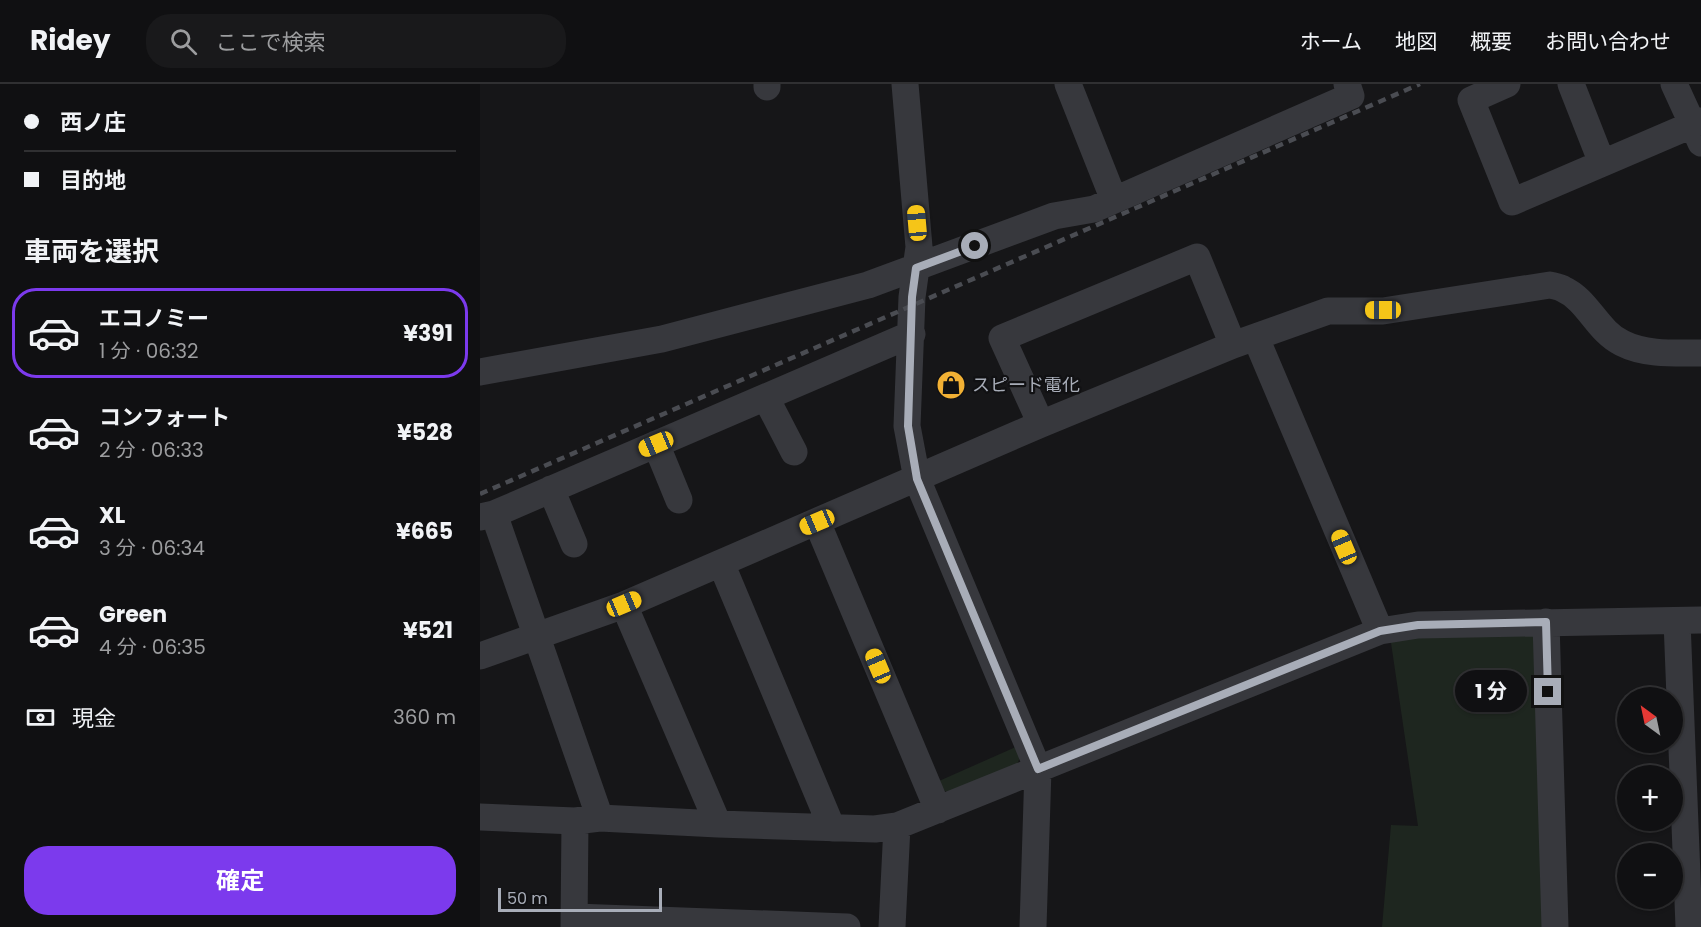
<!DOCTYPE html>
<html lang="ja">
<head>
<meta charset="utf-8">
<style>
	:root { --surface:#101012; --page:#19191b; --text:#f1f3f6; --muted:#9c9d9f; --line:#303032; --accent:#7c3aed }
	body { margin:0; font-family:Poppins,"Noto Sans JP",sans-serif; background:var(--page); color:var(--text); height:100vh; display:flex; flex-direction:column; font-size:22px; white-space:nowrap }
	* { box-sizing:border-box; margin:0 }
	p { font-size:20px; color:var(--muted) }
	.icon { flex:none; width:33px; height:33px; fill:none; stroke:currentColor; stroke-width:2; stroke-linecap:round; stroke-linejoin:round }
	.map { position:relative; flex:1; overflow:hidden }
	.side { display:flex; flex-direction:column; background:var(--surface); width:480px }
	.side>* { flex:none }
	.guide { display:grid; align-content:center; height:132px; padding:0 24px; background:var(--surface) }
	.needle { width:39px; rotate:327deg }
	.controls { position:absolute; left:1137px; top:603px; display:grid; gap:12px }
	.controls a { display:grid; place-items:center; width:66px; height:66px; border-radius:50%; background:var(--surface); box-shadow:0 2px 4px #0004,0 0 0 2px var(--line); font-size:30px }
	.scale { position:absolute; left:18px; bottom:15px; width:164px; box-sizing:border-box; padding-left:6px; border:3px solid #a8adb8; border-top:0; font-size:16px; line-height:21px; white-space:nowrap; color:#a8adb8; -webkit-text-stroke:4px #111113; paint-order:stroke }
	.end { position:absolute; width:27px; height:27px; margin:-14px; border:8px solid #a8adb8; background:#111; box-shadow:0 0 0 3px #111 }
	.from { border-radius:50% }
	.bubble { position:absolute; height:42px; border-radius:21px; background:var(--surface); box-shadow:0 2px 4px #0004,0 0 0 2px var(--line); font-size:20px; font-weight:700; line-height:42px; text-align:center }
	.car { position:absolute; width:18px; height:36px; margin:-18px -9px; border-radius:8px; box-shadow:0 0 4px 2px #0007; background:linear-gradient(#f5c518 24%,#345 0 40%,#f5c518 0 76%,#345 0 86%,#f5c518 0) }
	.guide b { display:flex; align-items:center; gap:21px; height:57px; font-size:22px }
	.guide b+b { border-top:2px solid var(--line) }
	.guide i { width:15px; height:15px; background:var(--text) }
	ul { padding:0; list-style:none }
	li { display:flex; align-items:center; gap:18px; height:90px; margin:0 12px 9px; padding:0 12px; border:3px solid transparent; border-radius:24px }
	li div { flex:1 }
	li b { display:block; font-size:22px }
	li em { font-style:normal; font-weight:700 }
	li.selected { border-color:var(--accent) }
	li>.icon { width:54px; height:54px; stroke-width:1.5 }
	h2 { padding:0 24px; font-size:27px; line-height:72px }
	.pay { display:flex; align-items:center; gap:15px; height:66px; padding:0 24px; font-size:22px }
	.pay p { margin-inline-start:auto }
	.cta { display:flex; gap:12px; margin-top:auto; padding:12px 24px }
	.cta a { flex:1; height:69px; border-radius:24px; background:var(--accent); color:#fff; font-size:24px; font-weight:700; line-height:69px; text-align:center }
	header { display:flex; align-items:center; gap:36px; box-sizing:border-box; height:84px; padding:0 30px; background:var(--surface); border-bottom:2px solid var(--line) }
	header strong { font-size:28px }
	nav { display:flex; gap:33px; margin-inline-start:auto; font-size:21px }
	.search { width:420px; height:54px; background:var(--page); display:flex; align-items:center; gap:15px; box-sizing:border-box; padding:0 21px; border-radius:24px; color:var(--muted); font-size:22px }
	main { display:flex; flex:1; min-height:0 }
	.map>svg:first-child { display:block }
	.green { fill:#1e261f }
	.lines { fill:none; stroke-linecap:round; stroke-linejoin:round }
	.minor { stroke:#37383d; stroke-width:27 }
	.rail { stroke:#4a4c52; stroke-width:4.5; stroke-dasharray:8 6; stroke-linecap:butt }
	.route { stroke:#a8adb8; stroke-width:8 }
	.labels { text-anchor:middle; stroke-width:4.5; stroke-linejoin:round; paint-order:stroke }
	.poi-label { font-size:18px; fill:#a8adb8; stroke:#111113; text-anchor:start }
</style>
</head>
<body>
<header>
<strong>Ridey</strong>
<div class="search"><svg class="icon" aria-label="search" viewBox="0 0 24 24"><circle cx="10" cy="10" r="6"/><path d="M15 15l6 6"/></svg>ここで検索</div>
<nav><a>ホーム</a><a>地図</a><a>概要</a><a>お問い合わせ</a></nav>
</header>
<main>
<section class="side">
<div class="guide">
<b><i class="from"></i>西ノ庄</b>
<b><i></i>目的地</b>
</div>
<h2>車両を選択</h2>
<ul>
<li class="selected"><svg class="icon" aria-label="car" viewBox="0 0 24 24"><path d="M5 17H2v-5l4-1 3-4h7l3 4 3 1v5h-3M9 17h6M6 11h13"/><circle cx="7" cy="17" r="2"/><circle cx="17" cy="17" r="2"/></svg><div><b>エコノミー</b><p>1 分 · 06:32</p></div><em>¥391</em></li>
<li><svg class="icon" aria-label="car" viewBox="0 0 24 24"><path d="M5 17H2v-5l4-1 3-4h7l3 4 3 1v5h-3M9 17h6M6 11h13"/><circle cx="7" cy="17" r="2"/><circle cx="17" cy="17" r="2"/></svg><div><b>コンフォート</b><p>2 分 · 06:33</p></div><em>¥528</em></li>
<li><svg class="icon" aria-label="car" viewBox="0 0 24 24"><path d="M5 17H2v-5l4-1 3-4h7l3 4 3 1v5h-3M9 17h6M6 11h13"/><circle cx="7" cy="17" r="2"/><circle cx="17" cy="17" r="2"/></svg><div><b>XL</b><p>3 分 · 06:34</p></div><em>¥665</em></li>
<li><svg class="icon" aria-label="car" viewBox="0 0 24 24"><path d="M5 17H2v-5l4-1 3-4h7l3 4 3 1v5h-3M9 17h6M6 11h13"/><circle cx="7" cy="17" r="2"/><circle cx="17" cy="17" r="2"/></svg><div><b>Green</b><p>4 分 · 06:35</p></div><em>¥521</em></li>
</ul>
<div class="pay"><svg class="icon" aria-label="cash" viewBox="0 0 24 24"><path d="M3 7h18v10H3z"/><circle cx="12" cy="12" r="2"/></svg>現金<p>360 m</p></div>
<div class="cta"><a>確定</a></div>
</section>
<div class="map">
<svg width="1221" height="843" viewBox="0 0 1221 843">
	<rect width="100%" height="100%" fill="#161618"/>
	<path class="green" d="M910 552H1056L1068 843H902L911 741 938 742Z
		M538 662 541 670 536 684 474 711 463 706 459 697Z"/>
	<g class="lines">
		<path class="minor" d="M287 0V3
			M425 0 439 163 432 213 427 342 437 395 558 685 553 843
			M588 0 634 116
			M1027 0 991 16 1032 118 1221 37
			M1091 0 1122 79
			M1194 0 1221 59
			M776 254 900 547
			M0 288 182 255 388 201 574 132 614 125 871 12 867 0
			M286 314 314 368
			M561 340 522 254 717 173 753 261
			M176 360 199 416
			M71 405 94 460
			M14 430 120 734
			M0 433 14 430 432 250
			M337 438 458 726
			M241 479 352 744
			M144 521 238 740
			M1197 537 1209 843
			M1066 538 1075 843
			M0 572 144 521 561 340 753 261 848 227H903L1070 201C1074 202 1080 203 1083 205 1108 216 1117 247 1142 259 1165 271 1196 269 1221 269
			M0 733 95 737 120 734 238 740 395 745 417 742 900 547 938 541 1221 536
			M95 833 367 843
			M94 843 95 737
			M412 843 417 742"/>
		<path class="rail" d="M0 410 940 0"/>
	</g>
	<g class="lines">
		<path class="route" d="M495 162 436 184 432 213 428 342 437 395 558 685 900 547 938 541 1066 538 1068 608"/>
	</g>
	<defs>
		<g id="shop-disc" transform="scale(1.5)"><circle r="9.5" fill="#f2b134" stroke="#111113"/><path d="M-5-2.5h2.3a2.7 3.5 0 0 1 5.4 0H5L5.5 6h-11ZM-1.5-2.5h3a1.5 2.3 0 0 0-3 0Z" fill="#111"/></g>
	</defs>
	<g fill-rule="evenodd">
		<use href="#shop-disc" x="471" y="301"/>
	</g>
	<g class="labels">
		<g class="poi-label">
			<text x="492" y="307">スピード電化</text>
		</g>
	</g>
</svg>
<div class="controls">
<a><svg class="needle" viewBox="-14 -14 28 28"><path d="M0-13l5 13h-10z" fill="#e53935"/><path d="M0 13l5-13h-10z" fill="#9c9d9f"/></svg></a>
<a>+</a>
<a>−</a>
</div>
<div class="scale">50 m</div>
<i class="end from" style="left:495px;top:162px"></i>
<i class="end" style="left:1068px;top:608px"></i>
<div class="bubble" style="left:975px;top:586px;width:72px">1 分</div>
<i class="car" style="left:437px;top:139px;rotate:355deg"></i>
<i class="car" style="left:903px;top:226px;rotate:270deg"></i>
<i class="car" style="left:176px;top:360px;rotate:247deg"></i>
<i class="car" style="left:337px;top:438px;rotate:247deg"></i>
<i class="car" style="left:864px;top:463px;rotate:337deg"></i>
<i class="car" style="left:144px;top:520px;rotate:67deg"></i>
<i class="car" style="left:398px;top:582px;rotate:337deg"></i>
</div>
</main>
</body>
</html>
